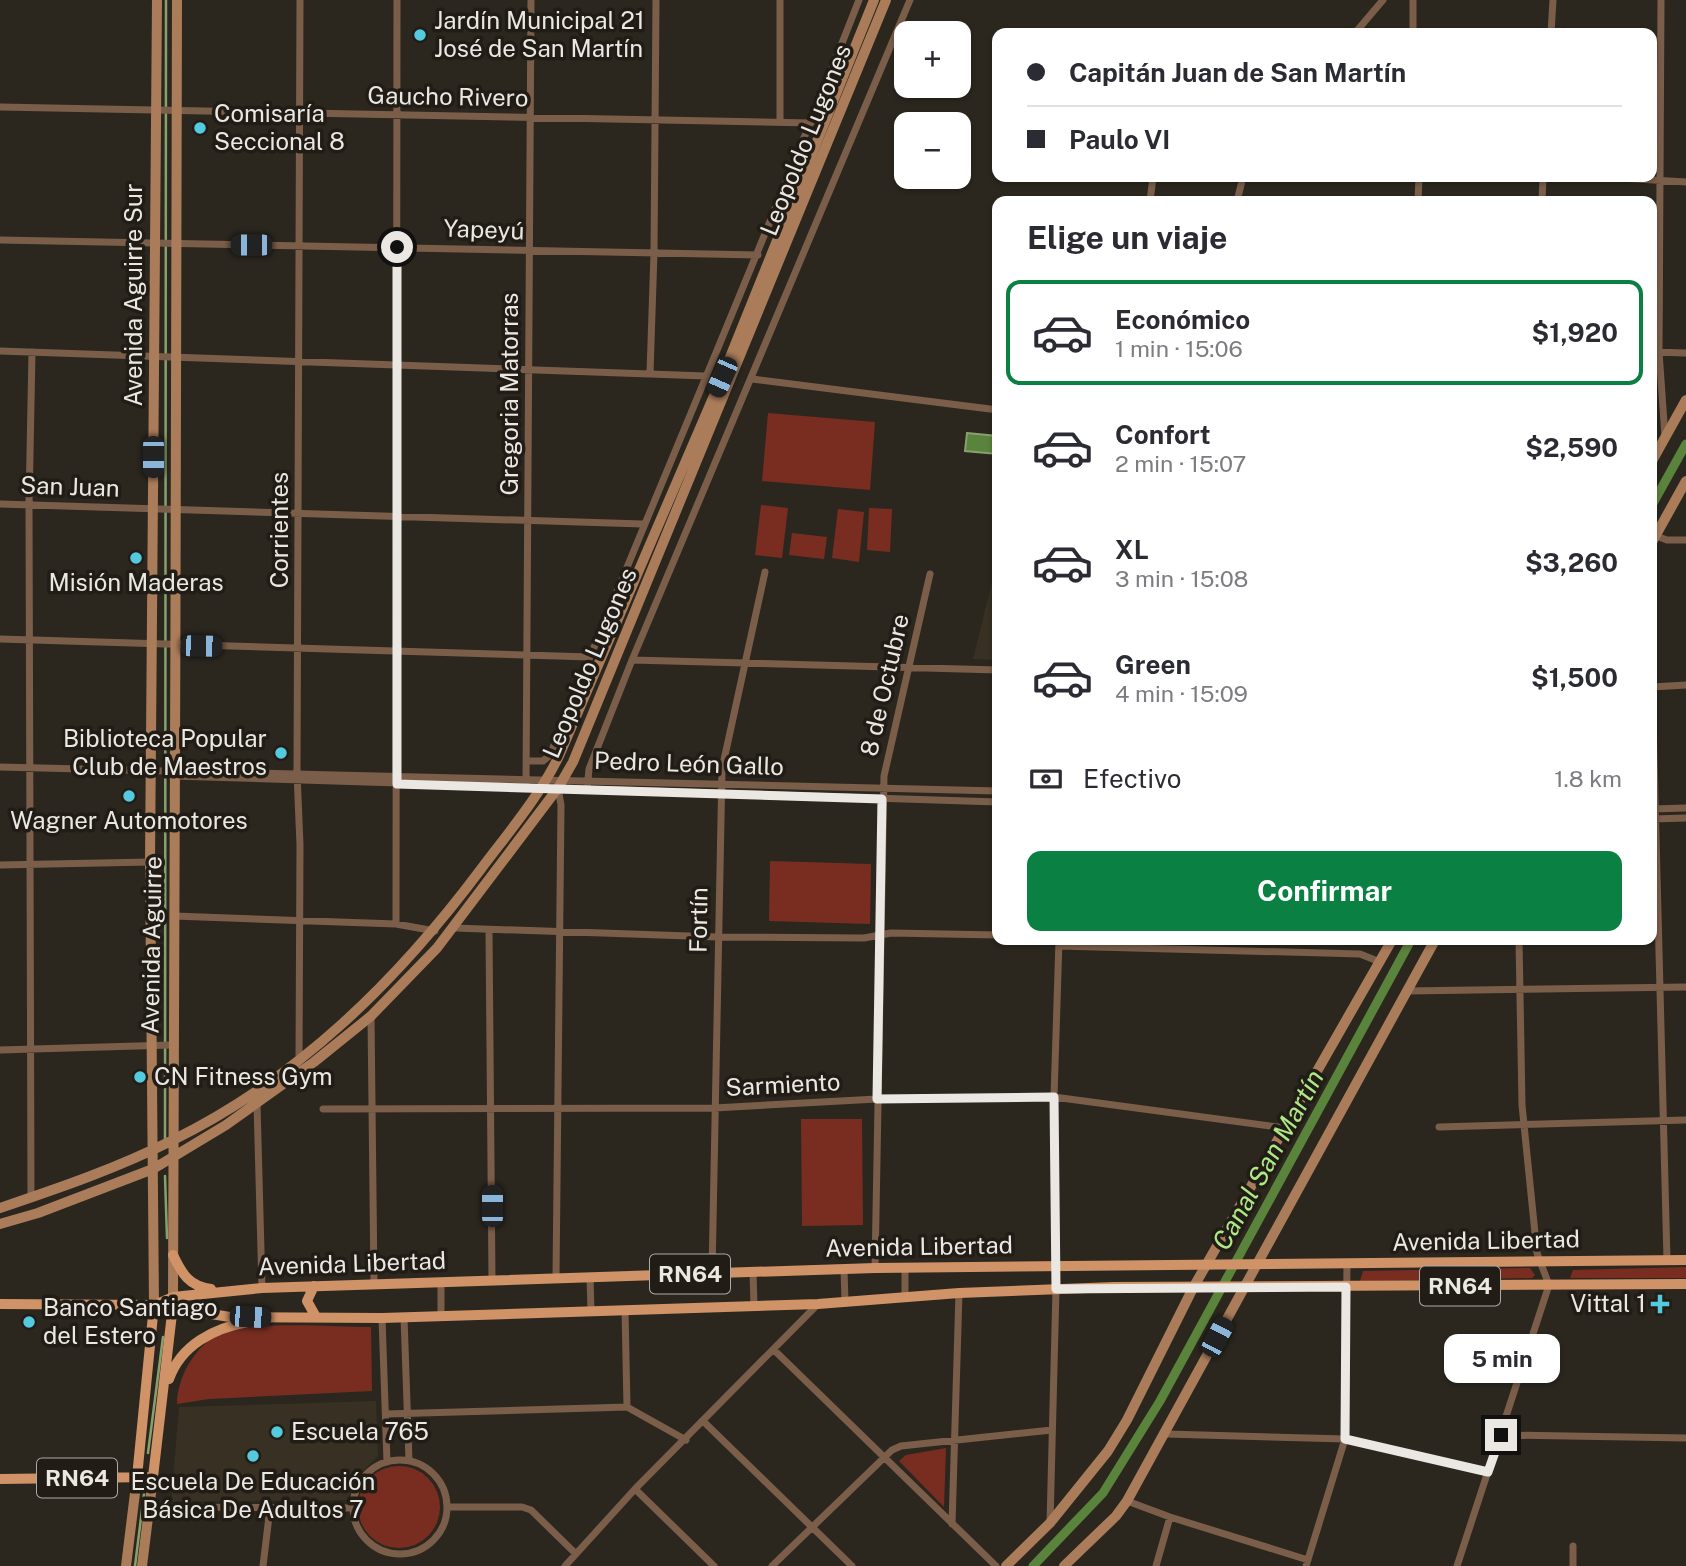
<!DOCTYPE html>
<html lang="es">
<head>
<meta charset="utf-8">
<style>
	:root { --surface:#fff; --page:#f2f2f3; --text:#2b2b33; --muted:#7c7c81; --line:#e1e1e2; --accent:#0b8043 }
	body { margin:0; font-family:"Public Sans",sans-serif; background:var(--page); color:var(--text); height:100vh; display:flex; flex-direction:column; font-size:26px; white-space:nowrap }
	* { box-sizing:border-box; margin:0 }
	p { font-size:23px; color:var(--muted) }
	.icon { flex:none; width:38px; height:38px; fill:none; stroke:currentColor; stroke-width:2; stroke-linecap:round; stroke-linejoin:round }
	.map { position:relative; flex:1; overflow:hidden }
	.details { position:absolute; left:992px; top:196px; width:665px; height:749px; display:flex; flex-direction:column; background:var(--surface); border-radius:14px; box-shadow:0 2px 5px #0004 }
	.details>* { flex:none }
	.guide { position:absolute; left:992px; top:28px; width:665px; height:154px; border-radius:14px; box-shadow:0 2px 5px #0004; display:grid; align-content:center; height:154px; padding:0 35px; background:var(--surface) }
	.fabs { position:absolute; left:894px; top:21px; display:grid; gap:14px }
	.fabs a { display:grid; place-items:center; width:77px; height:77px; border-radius:14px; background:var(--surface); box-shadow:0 2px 5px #0004; font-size:35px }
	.end { position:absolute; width:32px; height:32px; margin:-16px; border:9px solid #ebe8e3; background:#111; box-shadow:0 0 0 4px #111 }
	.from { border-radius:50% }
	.bubble { position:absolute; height:49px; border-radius:14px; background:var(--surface); box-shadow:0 2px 5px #0004; font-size:23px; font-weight:700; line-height:49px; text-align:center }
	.car { position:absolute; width:21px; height:42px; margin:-21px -10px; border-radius:9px; box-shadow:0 0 5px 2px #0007; background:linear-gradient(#222 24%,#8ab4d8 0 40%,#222 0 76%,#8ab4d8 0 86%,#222 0) }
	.guide b { display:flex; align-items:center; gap:24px; height:66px; font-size:26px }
	.guide b+b { border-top:2px solid var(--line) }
	.guide i { width:18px; height:18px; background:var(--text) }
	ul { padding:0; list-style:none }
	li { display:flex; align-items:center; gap:21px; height:105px; margin:0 14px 10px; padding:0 21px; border:4px solid transparent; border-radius:14px }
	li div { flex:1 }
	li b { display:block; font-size:26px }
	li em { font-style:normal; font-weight:700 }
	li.current { border-color:var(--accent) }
	li>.icon { width:63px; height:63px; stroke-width:1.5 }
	h2 { padding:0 35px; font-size:32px; line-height:84px }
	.pay { display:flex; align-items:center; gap:18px; height:77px; padding:0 35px; font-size:26px }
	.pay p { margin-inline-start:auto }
	.primary-button { display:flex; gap:14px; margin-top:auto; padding:14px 35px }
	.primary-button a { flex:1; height:80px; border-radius:14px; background:var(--accent); color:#fff; font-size:28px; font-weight:700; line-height:80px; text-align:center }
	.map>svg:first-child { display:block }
	.built { fill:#373023 }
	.green { fill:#792d21 }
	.water { fill:#5a833c; stroke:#86a16e; stroke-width:2 }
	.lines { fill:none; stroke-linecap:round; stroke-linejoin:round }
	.stream { stroke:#86a16e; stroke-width:2.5 }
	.canal { stroke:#5a833c; stroke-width:9 }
	.street { stroke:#7b5e49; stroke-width:7 }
	.secondary { stroke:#aa7c5a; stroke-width:10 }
	.primary { stroke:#cf9367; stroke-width:10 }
	.route { stroke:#ebe8e3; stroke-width:9 }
	.poi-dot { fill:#54cade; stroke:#211d16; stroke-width:2.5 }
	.labels { text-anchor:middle; stroke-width:7; stroke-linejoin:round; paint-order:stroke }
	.shield { fill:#211d16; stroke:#aeaba6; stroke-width:2 }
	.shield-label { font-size:23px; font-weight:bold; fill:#ebe8e3 }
	.poi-label { font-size:24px; fill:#ebe8e3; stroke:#211d16; text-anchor:start }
	.street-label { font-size:24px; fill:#ebe8e3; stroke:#211d16 }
	.water-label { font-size:26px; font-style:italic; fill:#aee887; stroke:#211d16 }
</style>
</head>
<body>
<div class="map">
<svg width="1686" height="1566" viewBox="0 0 1686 1566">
	<rect width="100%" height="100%" fill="#2b271f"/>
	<path class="built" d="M995 570H998L997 660 973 659Z
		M376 1401 378 1456 360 1474 347 1500 171 1502 179 1407Z"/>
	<path class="green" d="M768 413 875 422 870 490 762 481Z
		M761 505 788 508 782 558 755 555Z
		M869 508 892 509 890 552 867 550Z
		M838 509 864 512 859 562 832 558Z
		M792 533 827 537 824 559 789 555Z
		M770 861 871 864 870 924 769 921Z
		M801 1119H862L863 1225 802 1226Z
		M1686 1267V1278H1570L1573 1270Z
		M1530 1268 1535 1275 1532 1278 1360 1281 1363 1271Z
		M371 1327 372 1391 209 1399 177 1404C177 1378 195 1345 220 1334 255 1320 331 1327 371 1327Z
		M946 1448 944 1507 899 1461 906 1455Z
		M358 1507a41 41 0 1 1 82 0a41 41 0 1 1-82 0Z"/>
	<path class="water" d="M967 433 997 436V454L965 451Z"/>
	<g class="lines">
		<path class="stream" d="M165 1139 166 0
			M165 1176 167 1238
			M148 1453 163 1337
			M135 1566 144 1494"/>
		<path class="canal" d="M1652 505 1686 444
			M1033 1566 1103 1493 1160 1401 1411 940"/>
		<path class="street" d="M1661 0 1659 352 1665 437
			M1355 33 1383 0
			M1413 33V0
			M1551 33 1553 0
			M0 107 811 123
			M780 122V0
			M1604 177 1686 182
			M1150 201 1153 177
			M1237 201 1243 177
			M1418 201 1419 177
			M1542 201 1543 177
			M0 240 758 255
			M0 351 706 376
			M1652 352 1686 353
			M650 373 654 253 656 0
			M752 379 998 410
			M0 504 642 524
			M1656 536 1667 540H1686
			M0 639 590 657
			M632 660 998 670
			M1652 681 1667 1260
			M1652 687 1686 685
			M527 761H543L550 755C652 503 760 253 859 0
			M0 767 998 791
			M173 776 998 802
			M526 783 531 0
			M587 789 589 769 632 660 910 0
			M1652 809 1686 808
			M1653 819 1686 818
			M0 865 150 862
			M174 916 396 924 435 931
			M396 924 397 0
			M455 928 718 937 864 938 891 933 998 935
			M489 931 492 1280
			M1059 946 1360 954 1380 962
			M1407 991 1686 987
			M371 1016 374 1283
			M0 1050 171 1045
			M299 1059 300 845 297 773 300 0
			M257 1104 262 1288
			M323 1109 714 1108 877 1099 1054 1097 1285 1128
			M1439 1127 1686 1120
			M31 1198 29 504 32 352
			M905 1267V1297
			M875 1268 884 776 930 574
			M844 1269 845 1302
			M753 1272 754 1306
			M712 1273 722 769 765 572
			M556 1278 561 805 558 788
			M590 1278 591 1311
			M441 1282V1316
			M625 1310 627 1407
			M404 1317 409 1461
			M382 1318 387 1462
			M774 1350 996 1566
			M386 1414 627 1407 686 1440
			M704 1422 852 1566
			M1166 1434 1345 1439 1488 1472
			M1501 1435 1686 1438
			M353 1507a47 47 0 1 1 94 0a47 47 0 1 1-94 0Z
			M635 1489 714 1566
			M1127 1501 1170 1517 1308 1560
			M149 1507 353 1508
			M447 1507H522L531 1510 576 1554
			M1050 1523 1056 1289 1054 1097 1059 940
			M952 1524 959 1293
			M1573 1546V1566
			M263 1566 270 1508
			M565 1566 635 1489 818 1304
			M772 1566 892 1450 901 1446 1052 1430
			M1156 1566 1170 1517
			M1306 1566 1345 1439 1347 1264
			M1457 1566 1549 1285 1537 1253 1522 1105 1519 940"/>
		<path class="secondary" d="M1652 461 1686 400
			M1652 542 1686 481
			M0 1208C59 1188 118 1168 173 1140 299 1078 398 980 481 869 508 833 539 797 559 756L722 377 874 0
			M0 1224 38 1213 153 1169 226 1125 314 1062 371 1016 437 948 558 788 573 762 886 0
			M173 1297C173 865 178 432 177 0
			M154 1305 150 862 157 0
			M126 1566 137 1477
			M142 1566 153 1477
			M1006 1566 1050 1523 1108 1451 1127 1420 1193 1288 1392 940
			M1064 1566 1116 1516 1127 1501 1435 940"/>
		<path class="primary" d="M173 1255C182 1274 189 1286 211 1289
			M314 1286 307 1301 316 1317
			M0 1304 154 1305 230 1317 382 1318 818 1304 959 1293 1114 1287 1686 1284
			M154 1305 173 1297 262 1288 875 1268 1686 1260
			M169 1379C181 1345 214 1328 248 1322
			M137 1477 154 1305
			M0 1479 153 1477 173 1305"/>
	</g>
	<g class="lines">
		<path class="route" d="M397 247V784L882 799 877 1099 1054 1097 1056 1289 1346 1287 1345 1439 1488 1472 1501 1435"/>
	</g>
	<g class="poi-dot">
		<circle cx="420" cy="35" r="7"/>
		<circle cx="200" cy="128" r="7"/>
		<circle cx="136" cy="558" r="7"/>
		<circle cx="281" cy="753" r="7"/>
		<circle cx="129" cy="796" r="7"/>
		<circle cx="140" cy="1077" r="7"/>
		<path d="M1656.5 1293.5h7v7h7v7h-7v7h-7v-7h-7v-7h7z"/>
		<circle cx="29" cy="1322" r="7"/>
		<circle cx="277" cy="1432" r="7"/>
		<circle cx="253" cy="1456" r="7"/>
	</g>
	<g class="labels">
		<g class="shield">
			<rect x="650" y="1254.5" width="80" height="39" rx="5"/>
			<rect x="1420" y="1266.5" width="80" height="39" rx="5"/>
			<rect x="37" y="1458.5" width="80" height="39" rx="5"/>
		</g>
		<g class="shield-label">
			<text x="690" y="1282">RN64</text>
			<text x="1460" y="1294">RN64</text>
			<text x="77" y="1486">RN64</text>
		</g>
		<g class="poi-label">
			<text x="434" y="29">Jardín Municipal 21<tspan x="434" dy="28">José de San Martín</tspan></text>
			<text x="214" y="122">Comisaría<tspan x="214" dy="28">Seccional 8</tspan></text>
			<text x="136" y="591" text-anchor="middle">Misión Maderas</text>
			<text x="267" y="747" text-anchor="end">Biblioteca Popular<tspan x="267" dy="28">Club de Maestros</tspan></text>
			<text x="129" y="829" text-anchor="middle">Wagner Automotores</text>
			<text x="154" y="1085">CN Fitness Gym</text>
			<text x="1646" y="1312" text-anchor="end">Vittal 1</text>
			<text x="43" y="1316">Banco Santiago<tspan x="43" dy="28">del Estero</tspan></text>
			<text x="291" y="1440">Escuela 765</text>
			<text x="253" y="1490" text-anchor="middle">Escuela De Educación<tspan x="253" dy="28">Básica De Adultos 7</tspan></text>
		</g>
		<g class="street-label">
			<text transform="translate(448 97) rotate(1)" y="8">Gaucho Rivero</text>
			<text transform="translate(806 140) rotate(-68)" y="8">Leopoldo Lugones</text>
			<text transform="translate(484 230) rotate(2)" y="8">Yapeyú</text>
			<text transform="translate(134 295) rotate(-90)" y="8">Avenida Aguirre Sur</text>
			<text transform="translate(510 394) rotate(-90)" y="8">Gregoria Matorras</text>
			<text transform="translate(70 487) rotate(2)" y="8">San Juan</text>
			<text transform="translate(280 530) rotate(-90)" y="8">Corrientes</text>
			<text transform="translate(590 663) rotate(-67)" y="8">Leopoldo Lugones</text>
			<text transform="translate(885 685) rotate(-77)" y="8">8 de Octubre</text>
			<text transform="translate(689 764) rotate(2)" y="8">Pedro León Gallo</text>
			<text transform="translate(699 920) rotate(-89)" y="8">Fortín</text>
			<text transform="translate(152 945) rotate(-89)" y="8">Avenida Aguirre</text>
			<text transform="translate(783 1085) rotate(-3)" y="8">Sarmiento</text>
			<text transform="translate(1486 1241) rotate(-1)" y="8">Avenida Libertad</text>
			<text transform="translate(919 1247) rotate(-1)" y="8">Avenida Libertad</text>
			<text transform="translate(352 1264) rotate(-2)" y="8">Avenida Libertad</text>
		</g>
		<g class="water-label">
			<text transform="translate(1268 1160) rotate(-61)" y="9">Canal San Martín</text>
		</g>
	</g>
</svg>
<div class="fabs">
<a>+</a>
<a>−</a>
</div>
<i class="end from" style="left:397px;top:247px"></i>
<i class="end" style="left:1501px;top:1435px"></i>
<div class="bubble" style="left:1444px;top:1334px;width:116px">5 min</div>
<i class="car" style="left:251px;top:245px;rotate:270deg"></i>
<i class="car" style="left:722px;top:377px;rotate:204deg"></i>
<i class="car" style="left:153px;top:457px;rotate:180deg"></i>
<i class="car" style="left:201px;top:646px;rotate:91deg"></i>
<i class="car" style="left:492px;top:1206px;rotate:0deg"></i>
<i class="car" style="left:250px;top:1317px;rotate:93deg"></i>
<i class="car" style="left:1217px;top:1337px;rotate:28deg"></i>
<div class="guide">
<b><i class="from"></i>Capitán Juan de San Martín</b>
<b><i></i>Paulo VI</b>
</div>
<section class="details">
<h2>Elige un viaje</h2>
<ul>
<li class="current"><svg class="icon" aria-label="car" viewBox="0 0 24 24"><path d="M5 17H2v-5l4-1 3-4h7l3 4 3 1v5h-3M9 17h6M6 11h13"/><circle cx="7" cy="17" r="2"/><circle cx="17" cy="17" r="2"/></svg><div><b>Económico</b><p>1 min · 15:06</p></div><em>$1,920</em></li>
<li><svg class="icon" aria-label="car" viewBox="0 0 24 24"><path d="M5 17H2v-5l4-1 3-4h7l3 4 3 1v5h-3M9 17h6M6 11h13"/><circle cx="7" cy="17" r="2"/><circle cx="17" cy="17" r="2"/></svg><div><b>Confort</b><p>2 min · 15:07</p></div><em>$2,590</em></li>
<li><svg class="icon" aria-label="car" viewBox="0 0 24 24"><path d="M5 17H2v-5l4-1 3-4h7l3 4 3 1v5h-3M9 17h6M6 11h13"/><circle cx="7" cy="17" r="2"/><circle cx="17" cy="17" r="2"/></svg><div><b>XL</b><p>3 min · 15:08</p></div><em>$3,260</em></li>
<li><svg class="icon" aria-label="car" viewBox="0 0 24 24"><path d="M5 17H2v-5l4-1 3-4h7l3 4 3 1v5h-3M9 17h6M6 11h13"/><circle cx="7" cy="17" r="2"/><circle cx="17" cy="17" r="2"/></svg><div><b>Green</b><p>4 min · 15:09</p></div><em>$1,500</em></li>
</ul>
<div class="pay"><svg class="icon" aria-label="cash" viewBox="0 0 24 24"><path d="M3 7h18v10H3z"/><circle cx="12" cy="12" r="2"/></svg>Efectivo<p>1.8 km</p></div>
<div class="primary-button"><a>Confirmar</a></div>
</section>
</div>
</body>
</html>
